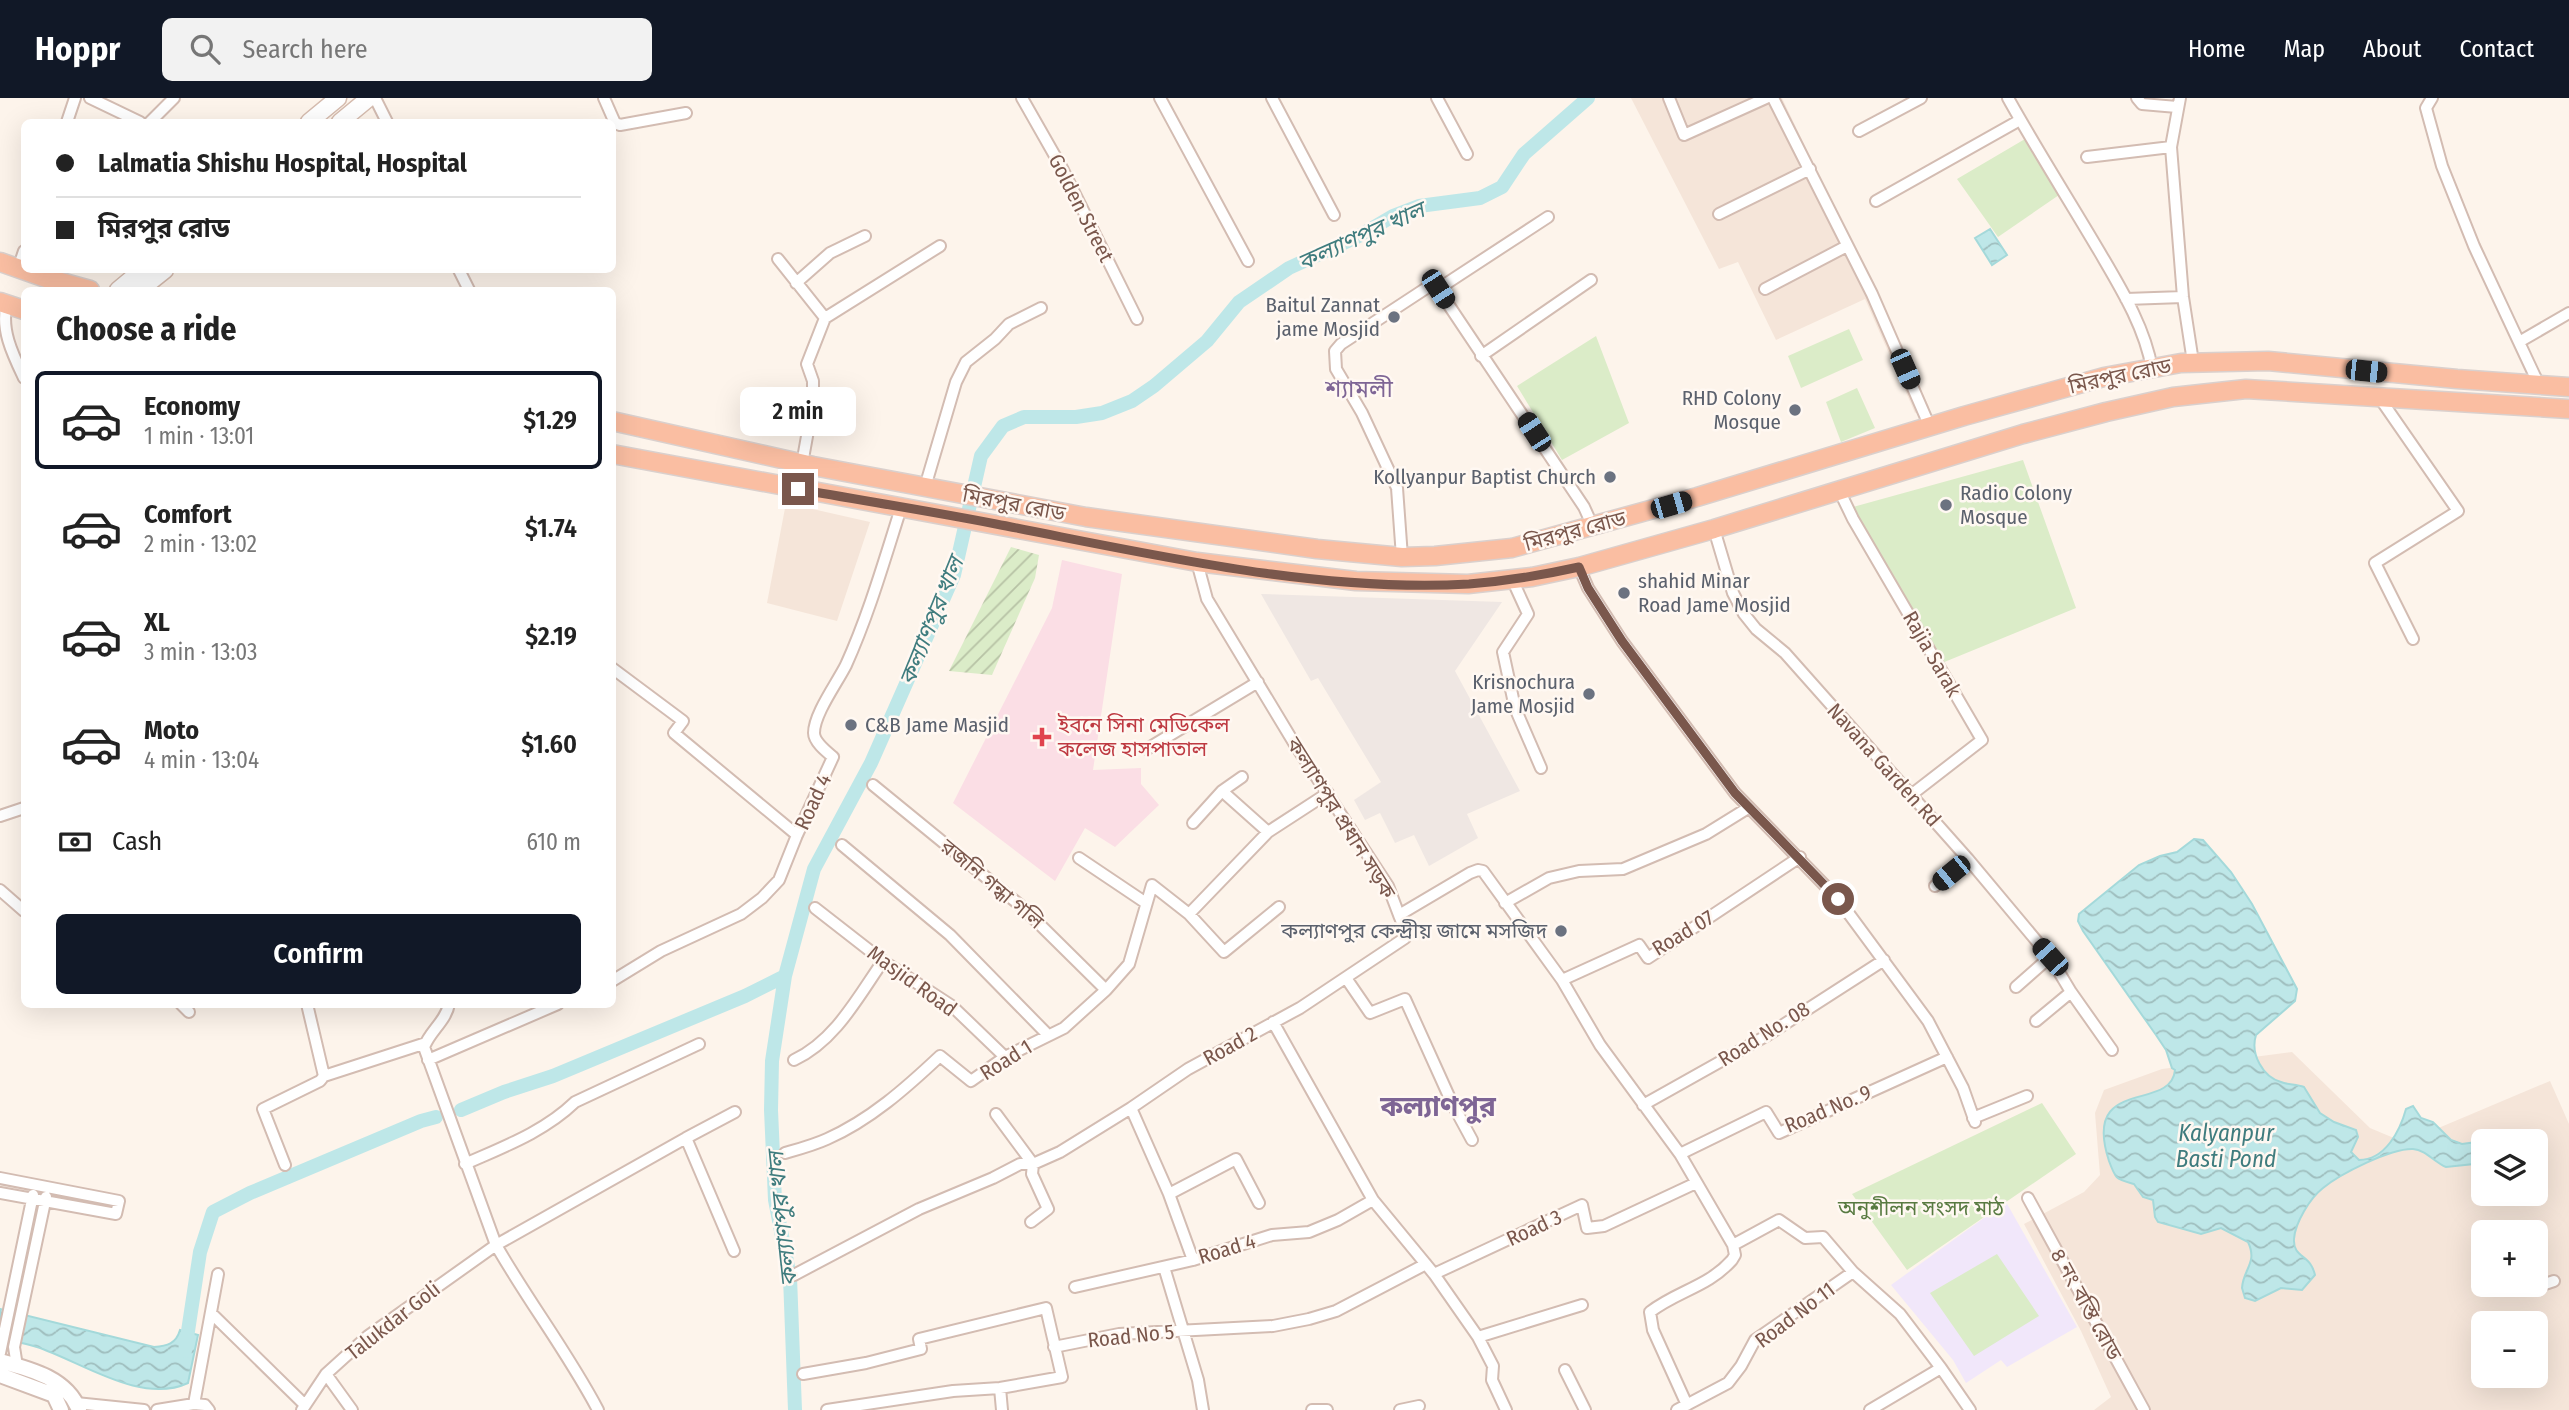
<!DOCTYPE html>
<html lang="en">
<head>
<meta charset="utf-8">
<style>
	:root { --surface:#fff; --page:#f2f2f2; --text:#222; --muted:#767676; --line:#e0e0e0; --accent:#111827 }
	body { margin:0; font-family:"Fira Sans Condensed","Noto Sans Bengali",sans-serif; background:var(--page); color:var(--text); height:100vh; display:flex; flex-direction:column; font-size:26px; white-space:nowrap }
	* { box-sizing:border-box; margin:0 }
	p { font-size:23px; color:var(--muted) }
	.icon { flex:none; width:38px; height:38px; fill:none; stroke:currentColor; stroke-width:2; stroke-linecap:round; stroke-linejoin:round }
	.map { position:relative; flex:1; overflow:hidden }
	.details { position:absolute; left:21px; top:189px; width:595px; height:721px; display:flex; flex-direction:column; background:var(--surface); border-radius:10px; box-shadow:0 7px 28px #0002 }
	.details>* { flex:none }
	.top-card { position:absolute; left:21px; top:21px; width:595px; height:154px; border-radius:10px; box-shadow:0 7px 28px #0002; display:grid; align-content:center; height:154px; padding:0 35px; background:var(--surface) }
	.fabs { position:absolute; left:2471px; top:1031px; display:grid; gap:14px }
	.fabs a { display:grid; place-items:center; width:77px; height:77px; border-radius:10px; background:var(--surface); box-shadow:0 7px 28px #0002; font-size:35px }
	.end { position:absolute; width:32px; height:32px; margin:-16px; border:9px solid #7a574c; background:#fff; box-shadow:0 0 0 4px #fff }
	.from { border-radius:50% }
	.bubble { position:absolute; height:49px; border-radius:10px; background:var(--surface); box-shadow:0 7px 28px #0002; font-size:23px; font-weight:600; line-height:49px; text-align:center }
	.car { position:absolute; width:21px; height:42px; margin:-21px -10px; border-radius:9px; box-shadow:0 0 5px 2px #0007; background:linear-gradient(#222 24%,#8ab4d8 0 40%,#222 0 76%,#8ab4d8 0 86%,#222 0) }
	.top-card b { display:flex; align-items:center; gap:24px; height:66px; font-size:26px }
	.top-card b+b { border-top:2px solid var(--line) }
	.top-card i { width:18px; height:18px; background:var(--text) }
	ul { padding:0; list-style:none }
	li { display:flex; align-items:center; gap:21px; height:98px; margin:0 14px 10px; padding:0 21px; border:4px solid transparent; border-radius:10px }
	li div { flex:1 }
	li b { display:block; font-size:26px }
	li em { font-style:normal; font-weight:600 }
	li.active { border-color:var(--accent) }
	li>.icon { width:63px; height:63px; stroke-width:1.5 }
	h2 { padding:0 35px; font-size:32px; line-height:84px }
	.pay { display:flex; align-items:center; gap:18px; height:77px; padding:0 35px; font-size:26px }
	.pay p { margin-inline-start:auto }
	.button { display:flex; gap:14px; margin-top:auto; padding:14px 35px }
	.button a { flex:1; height:80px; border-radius:10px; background:var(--accent); color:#fff; font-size:28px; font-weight:600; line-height:80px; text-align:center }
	header { display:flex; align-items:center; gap:42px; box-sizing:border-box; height:98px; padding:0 35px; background:var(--accent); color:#fff }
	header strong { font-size:33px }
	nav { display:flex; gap:38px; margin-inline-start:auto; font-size:24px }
	.search { width:490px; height:63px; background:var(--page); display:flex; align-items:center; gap:18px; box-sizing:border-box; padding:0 24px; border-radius:10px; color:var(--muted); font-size:26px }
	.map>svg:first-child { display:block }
	.residential { fill:#f5e5d9; fill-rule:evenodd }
	.industrial { fill:#efe7e3 }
	.education { fill:#f1e7fa }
	.medical { fill:#fbdee5 }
	.park { fill:#dbecc8 }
	.garden { fill:url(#garden-furrows) }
	.water { fill:url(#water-waves); stroke:#a4d9da; stroke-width:2 }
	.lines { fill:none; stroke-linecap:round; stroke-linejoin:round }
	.canal { stroke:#bee7e8; stroke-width:14 }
	.minor-casing { stroke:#d3bcb2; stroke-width:14 }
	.tertiary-casing { stroke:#d3bcb2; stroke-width:18 }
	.secondary-casing { stroke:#d6bcaf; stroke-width:19 }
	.trunk-casing { stroke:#dad0cd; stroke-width:21 }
	.minor { stroke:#fff; stroke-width:10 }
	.tertiary { stroke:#fff; stroke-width:14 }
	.secondary { stroke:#fff; stroke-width:16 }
	.trunk { stroke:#fabea2; stroke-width:18 }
	.route { stroke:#7a574c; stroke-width:9 }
	.worship-dot { fill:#6b7280; stroke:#fff8f2; stroke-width:2.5 }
	.health-dot { fill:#e0444e; stroke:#fff8f2; stroke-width:2.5 }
	.labels { text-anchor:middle; stroke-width:5; stroke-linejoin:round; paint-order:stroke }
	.street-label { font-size:21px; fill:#7a574c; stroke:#fff8f2 }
	.worship-label { font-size:21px; fill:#5b616d; stroke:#fff8f2; text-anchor:end }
	.health-label { font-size:21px; fill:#be3a42; stroke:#fff8f2; text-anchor:start }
	.park-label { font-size:21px; fill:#587a41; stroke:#fff8f2 }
	.water-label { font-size:23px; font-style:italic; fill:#3f7c7e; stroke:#fff8f2 }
	.quarter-label { font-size:24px; fill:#7e6595; stroke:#fff8f2 }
	.district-label { font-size:28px; font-weight:bold; fill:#7e6595; stroke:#fff8f2 }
</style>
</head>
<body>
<header>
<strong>Hoppr</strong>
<div class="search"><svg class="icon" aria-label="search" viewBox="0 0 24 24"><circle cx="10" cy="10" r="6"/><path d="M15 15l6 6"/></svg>Search here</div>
<nav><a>Home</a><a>Map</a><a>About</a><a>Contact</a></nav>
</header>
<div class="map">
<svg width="2569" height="1312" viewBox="0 0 2569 1312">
	<defs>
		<pattern id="garden-furrows" width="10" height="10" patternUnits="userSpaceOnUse" patternTransform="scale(1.75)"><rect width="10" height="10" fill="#dbecc8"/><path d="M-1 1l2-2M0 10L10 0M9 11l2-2" fill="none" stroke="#b7c2a5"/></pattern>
		<pattern id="water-waves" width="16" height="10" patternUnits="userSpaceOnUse" patternTransform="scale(1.75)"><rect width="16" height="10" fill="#bee7e8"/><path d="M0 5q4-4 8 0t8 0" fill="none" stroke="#9fbebe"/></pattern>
	</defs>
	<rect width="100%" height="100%" fill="#fdf4eb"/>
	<path class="residential" d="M1631 0H1782L1929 309 1915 315 1865 201 1776 242 1738 164 1719 171Z
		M786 405 870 424 837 523 767 505Z
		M2292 954 2370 1030 2413 1048 2429 1034 2550 983 2569 1026V1312H2094L2111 1299 2081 1233 2024 1126 2084 1094 2100 1077 2095 1015 2104 992 2162 971ZM2483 1043H2536V1096H2483ZM2483 1134H2536V1186H2483ZM2483 1225H2536V1278H2483Z"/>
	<path class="industrial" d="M1261 496 1502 504 1455 573 1520 693 1467 716 1478 740 1429 768 1414 737 1395 745 1380 715 1365 722 1354 702 1381 684 1318 580 1311 583Z"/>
	<path class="education" d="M2006 1104 2077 1229 2007 1269 2001 1262 1966 1285 1953 1262 1891 1187Z"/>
	<path class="medical" d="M1062 462 1122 476 1093 672 1141 670V686L1159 707 1115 749 1085 730 1055 783 953 705 1052 510Z"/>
	<path class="park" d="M2025 41 2059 97 1998 139 1957 81Z
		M1849 231 1863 262 1801 290 1788 258Z
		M1596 238 1629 325 1562 362 1517 288Z
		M1857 290 1875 330 1841 344 1826 304Z
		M2023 362 2076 510 1942 565 1853 409Z
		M2042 1005 2076 1056 1907 1172 1852 1096Z
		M1997 1156 2039 1218 1974 1258 1930 1195Z"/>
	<path class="garden" d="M1011 449 1039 457 1035 480 992 577 949 573Z"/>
	<path class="water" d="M1990 131 2007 157 1992 167 1975 140Z
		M2194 741 2203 742 2231 774 2252 806 2297 891 2295 903 2256 937C2250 956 2263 979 2281 984 2288 987 2296 986 2304 989L2320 1015 2334 1024 2356 1032 2358 1039 2351 1054 2359 1062C2385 1062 2400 1033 2406 1011L2413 1008 2421 1020 2433 1024 2451 1042 2462 1046 2484 1043 2483 1065 2446 1069C2434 1064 2426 1052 2413 1051 2391 1050 2340 1076 2323 1090 2310 1100 2295 1125 2294 1141 2293 1157 2305 1157 2311 1167 2313 1170 2314 1173 2315 1177L2302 1192 2281 1190 2255 1203 2245 1200 2242 1190C2243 1171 2258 1165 2248 1144L2221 1130 2201 1136 2158 1124 2155 1119 2153 1102 2143 1099 2134 1086C2116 1081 2116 1082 2109 1063 2081 977 2171 1015 2175 972L2172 970 2166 952 2156 937 2083 833 2078 823 2079 816 2139 767 2160 758 2177 754Z
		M0 1211 154 1249C167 1248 176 1246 180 1232L198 1237 188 1285C141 1307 82 1264 37 1249 25 1245 12 1243 0 1240Z"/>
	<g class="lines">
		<path class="canal" d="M461 1012 504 994 553 978 745 898 785 878
			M185 1253 200 1154 213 1114 250 1095 421 1023 436 1019
			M795 1312 790 1179 775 1102 771 1012 772 963 785 878 814 771 871 665 954 477 981 358 1003 328 1024 319H1076L1102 315 1132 303 1154 288 1207 243 1239 204 1289 170 1359 138 1393 118 1419 108 1480 100 1502 89 1524 56 1588 0"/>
		<g class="minor-casing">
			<path id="minor" d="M90 0 140 24
				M375 0 387 24
				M604 0 615 25 620 27 686 15
				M1022 0 1063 72 1137 221
				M1160 0 1248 163
				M1272 0 1334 117
				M1437 0 1467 56
				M1669 0 1684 37 1766 0
				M1773 0 1872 196 1930 329
				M2008 0C2037 52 2069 102 2099 153 2120 189 2145 229 2152 271
				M2137 0 2142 6 2177 9
				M2180 0 2171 49 2183 199 2193 264
				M2432 0 2426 10 2442 68 2474 148 2539 287
				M67 24 75 0
				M150 24 174 0
				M1859 33 1921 0
				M2087 59 2171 49
				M1876 103 2020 22
				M1719 116 1810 71
				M778 161 825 220
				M18 171 24 153
				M459 172 469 192
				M796 185 830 155 865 138
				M1438 191 1548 119
				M1765 191 1847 148
				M2126 201 2183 199
				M7 206C0 231 13 257 24 280
				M825 220 940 148
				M2519 244 2569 215
				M1481 258 1591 182
				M2379 299 2458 413 2375 465 2413 541
				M802 366 813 305V283L807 266 825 220
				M925 389 956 284 966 264 995 241 1009 226 1041 210
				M1839 392 1853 421 1982 642 1911 697
				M1714 431 1733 495 1744 516 1756 531 1785 555 1968 761 2050 859 2071 894 2036 923
				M1402 459 1397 390 1362 315 1336 271 1335 253 1341 246 1431 187 1438 191 1584 409 1593 429
				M1197 464 1207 501 1294 645 1388 788 1399 817 1470 775 1478 772 1483 773 1562 882 1600 947 1680 1056 1733 1147 1735 1157 1732 1162C1708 1189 1677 1193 1650 1214L1653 1232 1687 1307
				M1579 469 1588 490 1622 543 1735 695 1838 801 1928 923 1963 990 1975 1024
				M1512 481 1528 516 1503 554 1515 610 1541 670
				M612 570 683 623 674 635 797 737
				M1147 651 1258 584
				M873 687 1021 808 1106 892
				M1222 693 1268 734
				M0 718 24 710
				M1193 725 1222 693 1242 679
				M842 747 950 837 1048 937
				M1079 760 1146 805
				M1935 788 1968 761
				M0 792 24 813
				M1505 805 1549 780 1579 773 1623 771 1706 736 1748 710
				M815 810 883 863 952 908 1005 959
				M1189 816 1224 854 1279 809
				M1346 880 1370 915 1405 901 1452 1005 1472 1042
				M1562 882 1639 847 1648 860 1800 759
				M612 883 661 853 741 816 762 800 779 782 797 737 833 659C827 654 814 644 814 635 814 616 837 585 846 567 869 516 884 463 901 410
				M2016 889 2050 859
				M2071 894 2112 952
				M181 906 189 914
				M307 906 324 978
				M1273 924 1373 1102 1434 1176 1478 1239 1493 1268 1492 1282 1506 1312
				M428 962 558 906
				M794 962C835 943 858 899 883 863
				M1643 1007 1766 938 1884 862
				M1131 1010 1169 1096 1193 1162
				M996 1016 1033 1066 1032 1076 1048 1111 1031 1124
				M1973 1020 2027 998
				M686 1040 735 1014
				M785 1055C799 1051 814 1047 827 1041 870 1022 906 990 940 958L971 983 1005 959 1064 930 1106 892 1129 866 1152 787 1189 816 1268 734 1328 695
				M1680 1056 1766 1014 1779 1035 1947 959
				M465 1066C503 1049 544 1034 575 1004L699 946
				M285 1067 263 1011 320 983 324 978 426 945
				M0 1080 119 1103 116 1116 0 1095
				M1169 1096 1236 1061 1259 1105
				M2028 1100 2144 1312
				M1733 1147 1779 1122 1805 1140 1823 1139 1853 1174 1900 1216 1941 1270 1970 1312
				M2482 1165 2483 1155
				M1164 1169 1198 1282 1203 1312
				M1434 1176 1582 1107 1587 1130 1604 1128 1696 1085
				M794 1177 919 1111 993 1080 1020 1066H1033L1060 1054 1131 1010 1188 971 1300 910 1405 840 1406 834 1399 817
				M2545 1186 2554 1183
				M2514 1187H2516
				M1075 1189 1193 1162 1272 1137 1309 1134 1338 1122 1373 1102
				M211 1215 305 1307
				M1478 1239 1582 1207
				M1054 1249 1119 1236 1273 1228 1309 1221 1336 1213 1426 1166
				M0 1255 33 1097
				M17 1268 14 1249 46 1099
				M1565 1272 1585 1312
				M326 1276 352 1312
				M803 1276 866 1265 921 1251 919 1241 1046 1210 1062 1279 1000 1290 953 1293 827 1312
				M1000 1290 1002 1312
				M76 1305 144 1312
				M194 1306 218 1176
				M157 1312 194 1306 205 1307 209 1312
				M302 1312 326 1276 368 1238 496 1147 424 949C430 933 446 923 449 906
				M598 1312C568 1255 528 1203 496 1147L686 1040 734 1153
				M1312 1312H1327
				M1400 1312 1419 1308
				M1677 1312 1728 1285 1741 1268 1755 1242 1853 1174
				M1870 1312 1941 1270"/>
		</g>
		<g class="tertiary-casing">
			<path id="tertiary" d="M0 1263C30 1271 67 1280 79 1312
				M0 1277 54 1297 61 1312"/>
		</g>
		<g class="secondary-casing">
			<path id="secondary" d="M309 24 338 0
				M340 24 369 0
				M118 192 142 172
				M140 192 165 172"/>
		</g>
		<g class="trunk-casing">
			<path id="trunk" d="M0 164 46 180 90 192
				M0 204 24 212
				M612 323 813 368 1086 419 1317 451 1402 459 1435 458 1512 450 1697 399 1964 318 2104 279 2181 265 2268 263 2457 281 2569 289
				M612 356 1197 464 1356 483 1468 486 1532 479 1579 469 1714 431 2023 336 2106 314 2173 299 2246 291 2569 311"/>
		</g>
		<use href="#minor" class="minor"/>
		<use href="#tertiary" class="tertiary"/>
		<use href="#secondary" class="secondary"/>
		<use href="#trunk" class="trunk"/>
	</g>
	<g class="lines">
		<path class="route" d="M798 391C864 403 930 413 996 426 1147 455 1315 495 1469 486 1506 483 1543 477 1579 469L1588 490 1622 543 1735 695 1838 801"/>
	</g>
	<g class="worship-dot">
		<circle cx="1394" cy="219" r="7"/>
		<circle cx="1795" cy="312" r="7"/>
		<circle cx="1610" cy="379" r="7"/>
		<circle cx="1946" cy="407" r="7"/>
		<circle cx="1624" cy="495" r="7"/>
		<circle cx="1589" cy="596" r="7"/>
		<circle cx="851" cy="627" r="7"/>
		<circle cx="1561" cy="833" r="7"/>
	</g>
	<path class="health-dot" d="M1038.5 628.5h7v7h7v7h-7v7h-7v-7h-7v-7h7z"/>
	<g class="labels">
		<g class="street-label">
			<text transform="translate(1081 110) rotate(63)" y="7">Golden Street</text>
			<text transform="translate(2120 278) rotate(-12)" y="7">মিরপুর রোড</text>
			<text transform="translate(1014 406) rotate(11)" y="7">মিরপুর রোড</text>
			<text transform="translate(1575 433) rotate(-15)" y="7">মিরপুর রোড</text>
			<text transform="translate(1932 556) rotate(60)" y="7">Rajia Sarak</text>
			<text transform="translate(1884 667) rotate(48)" y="7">Navana Garden Rd</text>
			<text transform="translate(813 704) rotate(-65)" y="7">Road 4</text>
			<text transform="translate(1341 720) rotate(58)" y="7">কল্যাণপুর প্রধান সড়ক</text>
			<text transform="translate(992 786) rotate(40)" y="7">রজনি গন্ধা গলি</text>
			<text transform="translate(1683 835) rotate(-31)" y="7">Road 07</text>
			<text transform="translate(912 883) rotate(36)" y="7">Masjid Road</text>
			<text transform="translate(1764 936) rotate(-32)" y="7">Road No. 08</text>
			<text transform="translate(1230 948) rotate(-29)" y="7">Road 2</text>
			<text transform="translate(1006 962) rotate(-32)" y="7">Road 1</text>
			<text transform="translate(1828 1011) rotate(-23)" y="7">Road No. 9</text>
			<text transform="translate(1534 1130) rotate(-25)" y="7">Road 3</text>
			<text transform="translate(1227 1151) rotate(-17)" y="7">Road 4</text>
			<text transform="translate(2086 1206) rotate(61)" y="7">৪ নং বস্তি রোড</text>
			<text transform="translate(1795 1217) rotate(-37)" y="7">Road No 11</text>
			<text transform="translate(393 1223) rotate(-38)" y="7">Talukdar Goli</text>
			<text transform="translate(1131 1238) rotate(-6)" y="7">Road No 5</text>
		</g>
		<g class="worship-label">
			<text x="1380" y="214">Baitul Zannat<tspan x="1380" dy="24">jame Mosjid</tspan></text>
			<text x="1781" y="307">RHD Colony<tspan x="1781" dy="24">Mosque</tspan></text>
			<text x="1596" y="386">Kollyanpur Baptist Church</text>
			<text x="1960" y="402" text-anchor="start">Radio Colony<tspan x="1960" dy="24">Mosque</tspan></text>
			<text x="1638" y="490" text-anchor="start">shahid Minar<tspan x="1638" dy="24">Road Jame Mosjid</tspan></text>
			<text x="1575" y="591">Krisnochura<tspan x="1575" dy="24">Jame Mosjid</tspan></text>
			<text x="865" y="634" text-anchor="start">C&amp;B Jame Masjid</text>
			<text x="1547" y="840">কল্যাণপুর কেন্দ্রীয় জামে মসজিদ</text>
		</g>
		<g class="health-label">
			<text x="1058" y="634">ইবনে সিনা মেডিকেল<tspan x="1058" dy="24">কলেজ হাসপাতাল</tspan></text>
		</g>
		<g class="park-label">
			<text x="1921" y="1117">অনুশীলন সংসদ মাঠ</text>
		</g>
		<g class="water-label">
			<text transform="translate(1361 138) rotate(-24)" y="8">কল্যাণপুর খাল</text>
			<text transform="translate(931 523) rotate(-68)" y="8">কল্যাণপুর খাল</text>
			<text x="2226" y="1043">Kalyanpur<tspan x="2226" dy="26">Basti Pond</tspan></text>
			<text transform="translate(782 1121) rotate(-96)" y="8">কল্যাণপুর খাল</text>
		</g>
		<g class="quarter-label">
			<text x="1359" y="299">শ্যামলী</text>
		</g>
		<g class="district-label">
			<text x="1438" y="1018">কল্যাণপুর</text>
		</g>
	</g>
</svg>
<div class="fabs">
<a><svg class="icon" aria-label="layers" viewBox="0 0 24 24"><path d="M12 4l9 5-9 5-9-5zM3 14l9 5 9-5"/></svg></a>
<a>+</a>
<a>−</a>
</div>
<i class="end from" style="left:1838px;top:801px"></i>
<i class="end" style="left:798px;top:391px"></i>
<div class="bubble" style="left:740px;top:289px;width:116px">2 min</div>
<i class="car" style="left:1438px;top:191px;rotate:147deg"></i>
<i class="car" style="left:1905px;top:271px;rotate:156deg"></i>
<i class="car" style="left:2366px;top:273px;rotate:96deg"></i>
<i class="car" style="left:1534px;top:334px;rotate:327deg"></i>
<i class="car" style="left:1671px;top:407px;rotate:74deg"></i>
<i class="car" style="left:1951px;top:775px;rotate:231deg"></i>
<i class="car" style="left:2050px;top:859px;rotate:318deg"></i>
<div class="top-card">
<b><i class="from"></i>Lalmatia Shishu Hospital, Hospital</b>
<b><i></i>মিরপুর রোড</b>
</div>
<section class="details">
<h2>Choose a ride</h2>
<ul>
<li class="active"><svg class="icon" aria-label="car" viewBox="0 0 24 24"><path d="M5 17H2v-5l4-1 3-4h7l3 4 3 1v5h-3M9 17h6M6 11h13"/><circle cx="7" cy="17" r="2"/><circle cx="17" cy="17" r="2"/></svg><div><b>Economy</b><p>1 min · 13:01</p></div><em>$1.29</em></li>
<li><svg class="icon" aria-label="car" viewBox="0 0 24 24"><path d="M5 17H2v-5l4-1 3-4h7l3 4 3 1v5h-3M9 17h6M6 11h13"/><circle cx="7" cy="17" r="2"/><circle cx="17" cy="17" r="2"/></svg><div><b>Comfort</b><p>2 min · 13:02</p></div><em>$1.74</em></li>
<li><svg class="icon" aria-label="car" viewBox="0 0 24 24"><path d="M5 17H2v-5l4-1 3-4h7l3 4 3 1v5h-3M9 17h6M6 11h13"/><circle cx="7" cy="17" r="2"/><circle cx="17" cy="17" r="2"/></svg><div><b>XL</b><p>3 min · 13:03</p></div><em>$2.19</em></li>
<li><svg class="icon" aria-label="car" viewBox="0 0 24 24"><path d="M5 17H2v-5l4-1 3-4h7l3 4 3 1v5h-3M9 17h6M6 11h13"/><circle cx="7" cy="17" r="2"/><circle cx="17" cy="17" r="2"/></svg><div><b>Moto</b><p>4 min · 13:04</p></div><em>$1.60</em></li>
</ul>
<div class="pay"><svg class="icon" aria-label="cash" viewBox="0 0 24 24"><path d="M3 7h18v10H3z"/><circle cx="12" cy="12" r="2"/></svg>Cash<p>610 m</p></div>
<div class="button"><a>Confirm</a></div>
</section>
</div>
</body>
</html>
